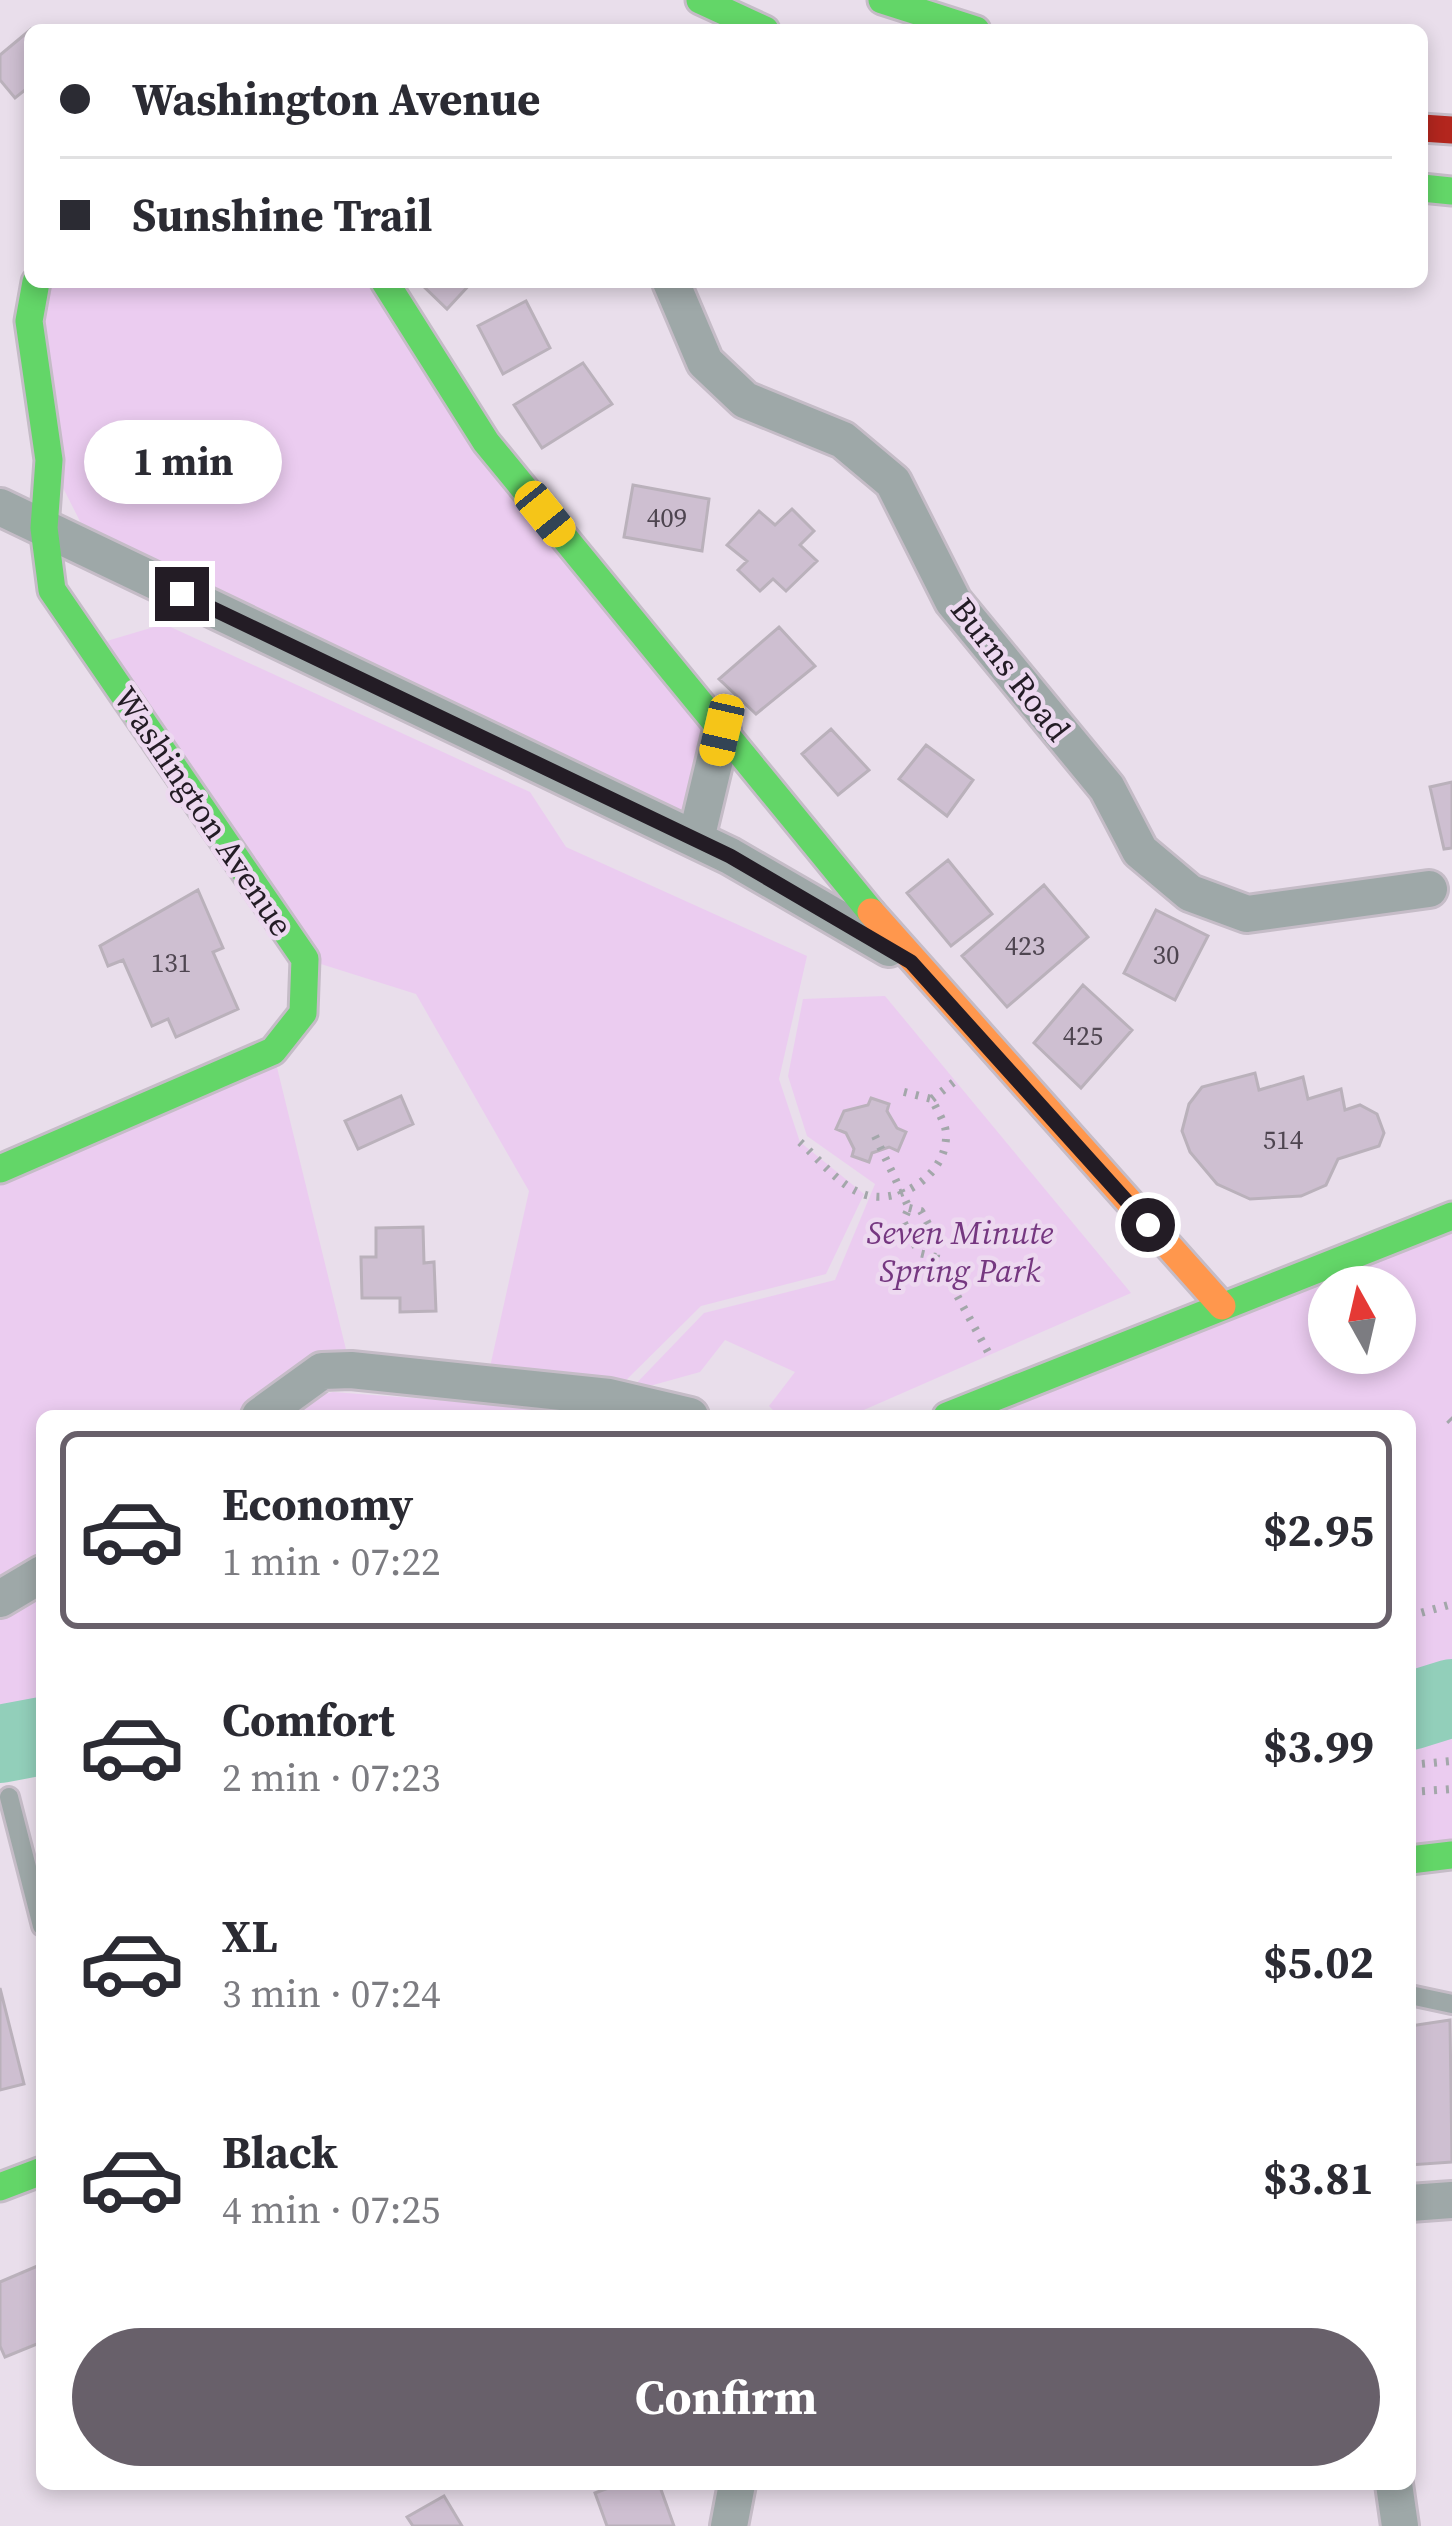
<!DOCTYPE html>
<html lang="en">
<head>
<meta charset="utf-8">
<style>
	:root { --surface:#fff; --page:#f2f2f3; --text:#2b2b33; --muted:#7c7c81; --line:#e1e1e2; --accent:#68606a }
	body { margin:0; font-family:"Source Serif 4",serif; background:var(--page); color:var(--text); height:100vh; display:flex; flex-direction:column; font-size:45px; white-space:nowrap }
	* { box-sizing:border-box; margin:0 }
	p { font-size:39px; color:var(--muted) }
	.icon { flex:none; width:66px; height:66px; fill:none; stroke:currentColor; stroke-width:2; stroke-linecap:round; stroke-linejoin:round }
	.map { position:relative; flex:1; overflow:hidden }
	.drawer { position:absolute; left:36px; top:1410px; width:1380px; height:1080px; display:flex; flex-direction:column; background:var(--surface); border-radius:18px; box-shadow:0 6px 18px #0003 }
	.drawer>* { flex:none }
	.banner { position:absolute; left:24px; top:24px; width:1404px; height:264px; border-radius:18px; box-shadow:0 6px 18px #0003; display:grid; align-content:center; height:264px; padding:0 36px; background:var(--surface) }
	.needle { width:78px; rotate:352deg }
	.tools { position:absolute; left:1308px; top:1266px; display:grid; gap:24px }
	.tools a { display:grid; place-items:center; width:108px; height:108px; border-radius:50%; background:var(--surface); box-shadow:0 6px 18px #0003; font-size:60px }
	.end { position:absolute; width:54px; height:54px; margin:-27px; border:15px solid #231c25; background:#fff; box-shadow:0 0 0 6px #fff }
	.from { border-radius:50% }
	.bubble { position:absolute; height:84px; border-radius:42px; background:var(--surface); box-shadow:0 6px 18px #0003; font-size:39px; font-weight:700; line-height:84px; text-align:center }
	.car { position:absolute; width:36px; height:72px; margin:-36px -18px; border-radius:15px; box-shadow:0 0 9px 3px #0007; background:linear-gradient(#f5c518 24%,#345 0 40%,#f5c518 0 76%,#345 0 86%,#f5c518 0) }
	.banner b { display:flex; align-items:center; gap:42px; height:114px; font-size:45px }
	.banner b+b { border-top:3px solid var(--line) }
	.banner i { width:30px; height:30px; background:var(--text) }
	ul { padding:21px 0 0; list-style:none }
	li { display:flex; align-items:center; gap:36px; height:198px; margin:0 24px 18px; padding:0 12px; border:6px solid transparent; border-radius:18px }
	li div { flex:1 }
	li b { display:block; font-size:45px }
	li em { font-style:normal; font-weight:700 }
	li.active { border-color:var(--accent) }
	li>.icon { width:108px; height:108px; stroke-width:1.5 }
	.button { display:flex; gap:24px; margin-top:auto; padding:24px 36px }
	.button a { flex:1; height:138px; border-radius:72px; background:var(--accent); color:#fff; font-size:48px; font-weight:700; line-height:138px; text-align:center }
	.map>svg:first-child { display:block }
	.green { fill:#ebccf0; fill-rule:evenodd }
	.lines { fill:none; stroke-linecap:round; stroke-linejoin:round }
	.river { stroke:#92cfba; stroke-width:78 }
	.building { fill:#cebfd1; stroke:#bab1bb; stroke-width:3 }
	.lane-casing { stroke:#c5bcc7; stroke-width:24 }
	.street-casing { stroke:#c5bcc7; stroke-width:42 }
	.fast-casing { stroke:#c5bcc7; stroke-width:33 }
	.slow-casing { stroke:#c5bcc7; stroke-width:33 }
	.jam-casing { stroke:#c5bcc7; stroke-width:33 }
	.path { stroke:#a3a7aa; stroke-width:8; stroke-dasharray:3 9; stroke-linecap:butt }
	.lane { stroke:#9ea8a8; stroke-width:18 }
	.street { stroke:#9ea8a8; stroke-width:36 }
	.fast { stroke:#63d668; stroke-width:27 }
	.slow { stroke:#ff974d; stroke-width:27 }
	.jam { stroke:#b3261e; stroke-width:27 }
	.route { stroke:#231c25; stroke-width:15 }
	.labels { text-anchor:middle; stroke-width:9; stroke-linejoin:round; paint-order:stroke }
	.number-label { font-size:27px; fill:#4e4550 }
	.street-label { font-size:33px; fill:#231c25; stroke:#edd9f0 }
	.park-label { font-size:33px; font-style:italic; fill:#753780; stroke:#edd9f0 }
</style>
</head>
<body>
<div class="map">
<svg width="1452" height="2526" viewBox="0 0 1452 2526">
	<rect width="100%" height="100%" fill="#e9deeb"/>
	<path class="green" d="M36 282H385L722 730 696 839 96 553 49 460Z
		M164 624 530 792 566 847 807 956 779 1079 800 1142 864 1194 826 1274 701 1306 609 1397 486 1385 529 1191 416 994 305 959 90 646Z
		M885 996 1131 1293 850 1416H779L769 1406 795 1372 725 1340 700 1372 628 1392 704 1313 835 1280 875 1184 807 1136 788 1076 803 999Z
		M273 1051 351 1370 260 1416H42V1570L0 1597V1169Z
		M1452 1216V1855L1410 1860V1416H947ZM1329 1287H1395V1353H1329Z
		M333 1392 574 1410 573 1416H281L301 1400Z
		M42 1587V1713L0 1717V1613Z"/>
	<g class="lines">
		<path class="river" d="M1410 1711 1452 1698
			M0 1744 42 1736"/>
	</g>
	<path class="building" d="M30 30V86L15 98 0 80V55Z
		M419 282H472L447 309Z
		M526 301 550 348 503 374 478 326Z
		M583 363 612 404 542 448 514 405Z
		M633 485 709 499 702 551 624 537Z
		M792 509 814 531 800 545 817 561 786 591 773 579 760 591 738 570 747 561 727 545 759 511 775 525Z
		M779 627 815 666 756 714 719 679Z
		M831 729 869 770 838 795 802 754Z
		M926 745 973 780 947 816 899 779Z
		M1452 782V848L1444 849 1430 787Z
		M948 860 992 914 951 946 907 893Z
		M1044 885 1088 937 1007 1007 962 956Z
		M198 890 223 948 213 952 238 1009 176 1037 168 1019 152 1026 123 960 108 966 100 946Z
		M1156 910 1208 936 1175 1000 1124 973Z
		M1083 985 1132 1030 1081 1088 1034 1043Z
		M1255 1073 1259 1090 1303 1077 1308 1099 1341 1089 1345 1110 1360 1105 1377 1114 1384 1133 1379 1146 1338 1159 1326 1185 1301 1196 1250 1199 1217 1184 1190 1152 1182 1131 1189 1104 1202 1087Z
		M401 1096 413 1124 358 1149 345 1121Z
		M871 1098 889 1104 887 1111 897 1128 906 1132 898 1151 889 1147 872 1153 869 1162 852 1156 854 1149 846 1133 836 1129 844 1111 868 1105Z
		M423 1227 424 1263 434 1262 436 1311 400 1312V1298H362L361 1257H376V1228Z
		M0 1988 24 2084 0 2090Z
		M1450 2020 1452 2162 1410 2165V2026Z
		M42 2264V2342L5 2357 0 2346V2282Z
		M619 2484H659L674 2526H607L595 2493Z
		M444 2496 462 2526H413L407 2517Z"/>
	<g class="lines">
		<g class="lane-casing">
			<path id="lane" d="M9 1797 42 1926
				M1410 1995 1452 2004"/>
		</g>
		<g class="street-casing">
			<path id="street" d="M671 282 705 362 745 400 843 440 893 482 953 601 1107 788 1140 851 1190 893 1247 914 1429 889
				M0 507 730 856 889 948
				M696 839 722 730
				M260 1416 322 1371 351 1370 609 1397 690 1416
				M0 1599 42 1574
				M1410 2203 1452 2200
				M1394 2484 1400 2526
				M729 2526 737 2484"/>
		</g>
		<g class="fast-casing">
			<path id="fast" d="M700 0 765 30
				M882 0 976 30
				M1422 188 1452 191
				M385 282 486 442 871 912
				M0 1169 273 1051 303 1013 305 959 52 590 44 528 49 460 29 321 36 282
				M947 1416 1452 1216
				M1410 1860 1452 1855
				M0 2187 42 2171"/>
		</g>
		<g class="slow-casing">
			<path id="slow" d="M871 912 1222 1306"/>
		</g>
		<g class="jam-casing">
			<path id="jam" d="M1422 128 1452 130"/>
		</g>
		<path class="path" d="M932 1099 959 1078
			M875 1136 909 1208 903 1221 919 1253 936 1257 988 1352
			M800 1142C819 1159 841 1188 866 1195 902 1205 948 1172 946 1134 946 1123 936 1109 932 1099L897 1090
			M909 1208 921 1211 937 1240 936 1257
			M1449 1419 1452 1422
			M1410 1616 1452 1604
			M1410 1765 1452 1761
			M1410 1792 1452 1789"/>
		<use href="#lane" class="lane"/>
		<use href="#street" class="street"/>
		<use href="#fast" class="fast"/>
		<use href="#slow" class="slow"/>
		<use href="#jam" class="jam"/>
	</g>
	<g class="lines">
		<path class="route" d="M182 594 730 856 911 962 1148 1225"/>
	</g>
	<g class="labels">
		<g class="number-label">
			<text x="667" y="527">409</text>
			<text x="1025" y="955">423</text>
			<text x="1166" y="964">30</text>
			<text x="171" y="972">131</text>
			<text x="1083" y="1045">425</text>
			<text x="1283" y="1149">514</text>
		</g>
		<g class="street-label">
			<text transform="translate(1011 669) rotate(52)" y="12">Burns Road</text>
			<text transform="translate(204 811) rotate(56)" y="12">Washington Avenue</text>
		</g>
		<g class="park-label">
			<text x="960" y="1244">Seven Minute<tspan x="960" dy="38">Spring Park</tspan></text>
		</g>
	</g>
</svg>
<div class="tools">
<a><svg class="needle" viewBox="-14 -14 28 28"><path d="M0-13l5 13h-10z" fill="#e53935"/><path d="M0 13l5-13h-10z" fill="#7c7c81"/></svg></a>
</div>
<i class="end from" style="left:1148px;top:1225px"></i>
<i class="end" style="left:182px;top:594px"></i>
<div class="bubble" style="left:84px;top:420px;width:198px">1 min</div>
<i class="car" style="left:545px;top:514px;rotate:141deg"></i>
<i class="car" style="left:722px;top:730px;rotate:193deg"></i>
<div class="banner">
<b><i class="from"></i>Washington Avenue</b>
<b><i></i>Sunshine Trail</b>
</div>
<section class="drawer">
<ul>
<li class="active"><svg class="icon" aria-label="car" viewBox="0 0 24 24"><path d="M5 17H2v-5l4-1 3-4h7l3 4 3 1v5h-3M9 17h6M6 11h13"/><circle cx="7" cy="17" r="2"/><circle cx="17" cy="17" r="2"/></svg><div><b>Economy</b><p>1 min · 07:22</p></div><em>$2.95</em></li>
<li><svg class="icon" aria-label="car" viewBox="0 0 24 24"><path d="M5 17H2v-5l4-1 3-4h7l3 4 3 1v5h-3M9 17h6M6 11h13"/><circle cx="7" cy="17" r="2"/><circle cx="17" cy="17" r="2"/></svg><div><b>Comfort</b><p>2 min · 07:23</p></div><em>$3.99</em></li>
<li><svg class="icon" aria-label="car" viewBox="0 0 24 24"><path d="M5 17H2v-5l4-1 3-4h7l3 4 3 1v5h-3M9 17h6M6 11h13"/><circle cx="7" cy="17" r="2"/><circle cx="17" cy="17" r="2"/></svg><div><b>XL</b><p>3 min · 07:24</p></div><em>$5.02</em></li>
<li><svg class="icon" aria-label="car" viewBox="0 0 24 24"><path d="M5 17H2v-5l4-1 3-4h7l3 4 3 1v5h-3M9 17h6M6 11h13"/><circle cx="7" cy="17" r="2"/><circle cx="17" cy="17" r="2"/></svg><div><b>Black</b><p>4 min · 07:25</p></div><em>$3.81</em></li>
</ul>
<div class="button"><a>Confirm</a></div>
</section>
</div>
</body>
</html>
